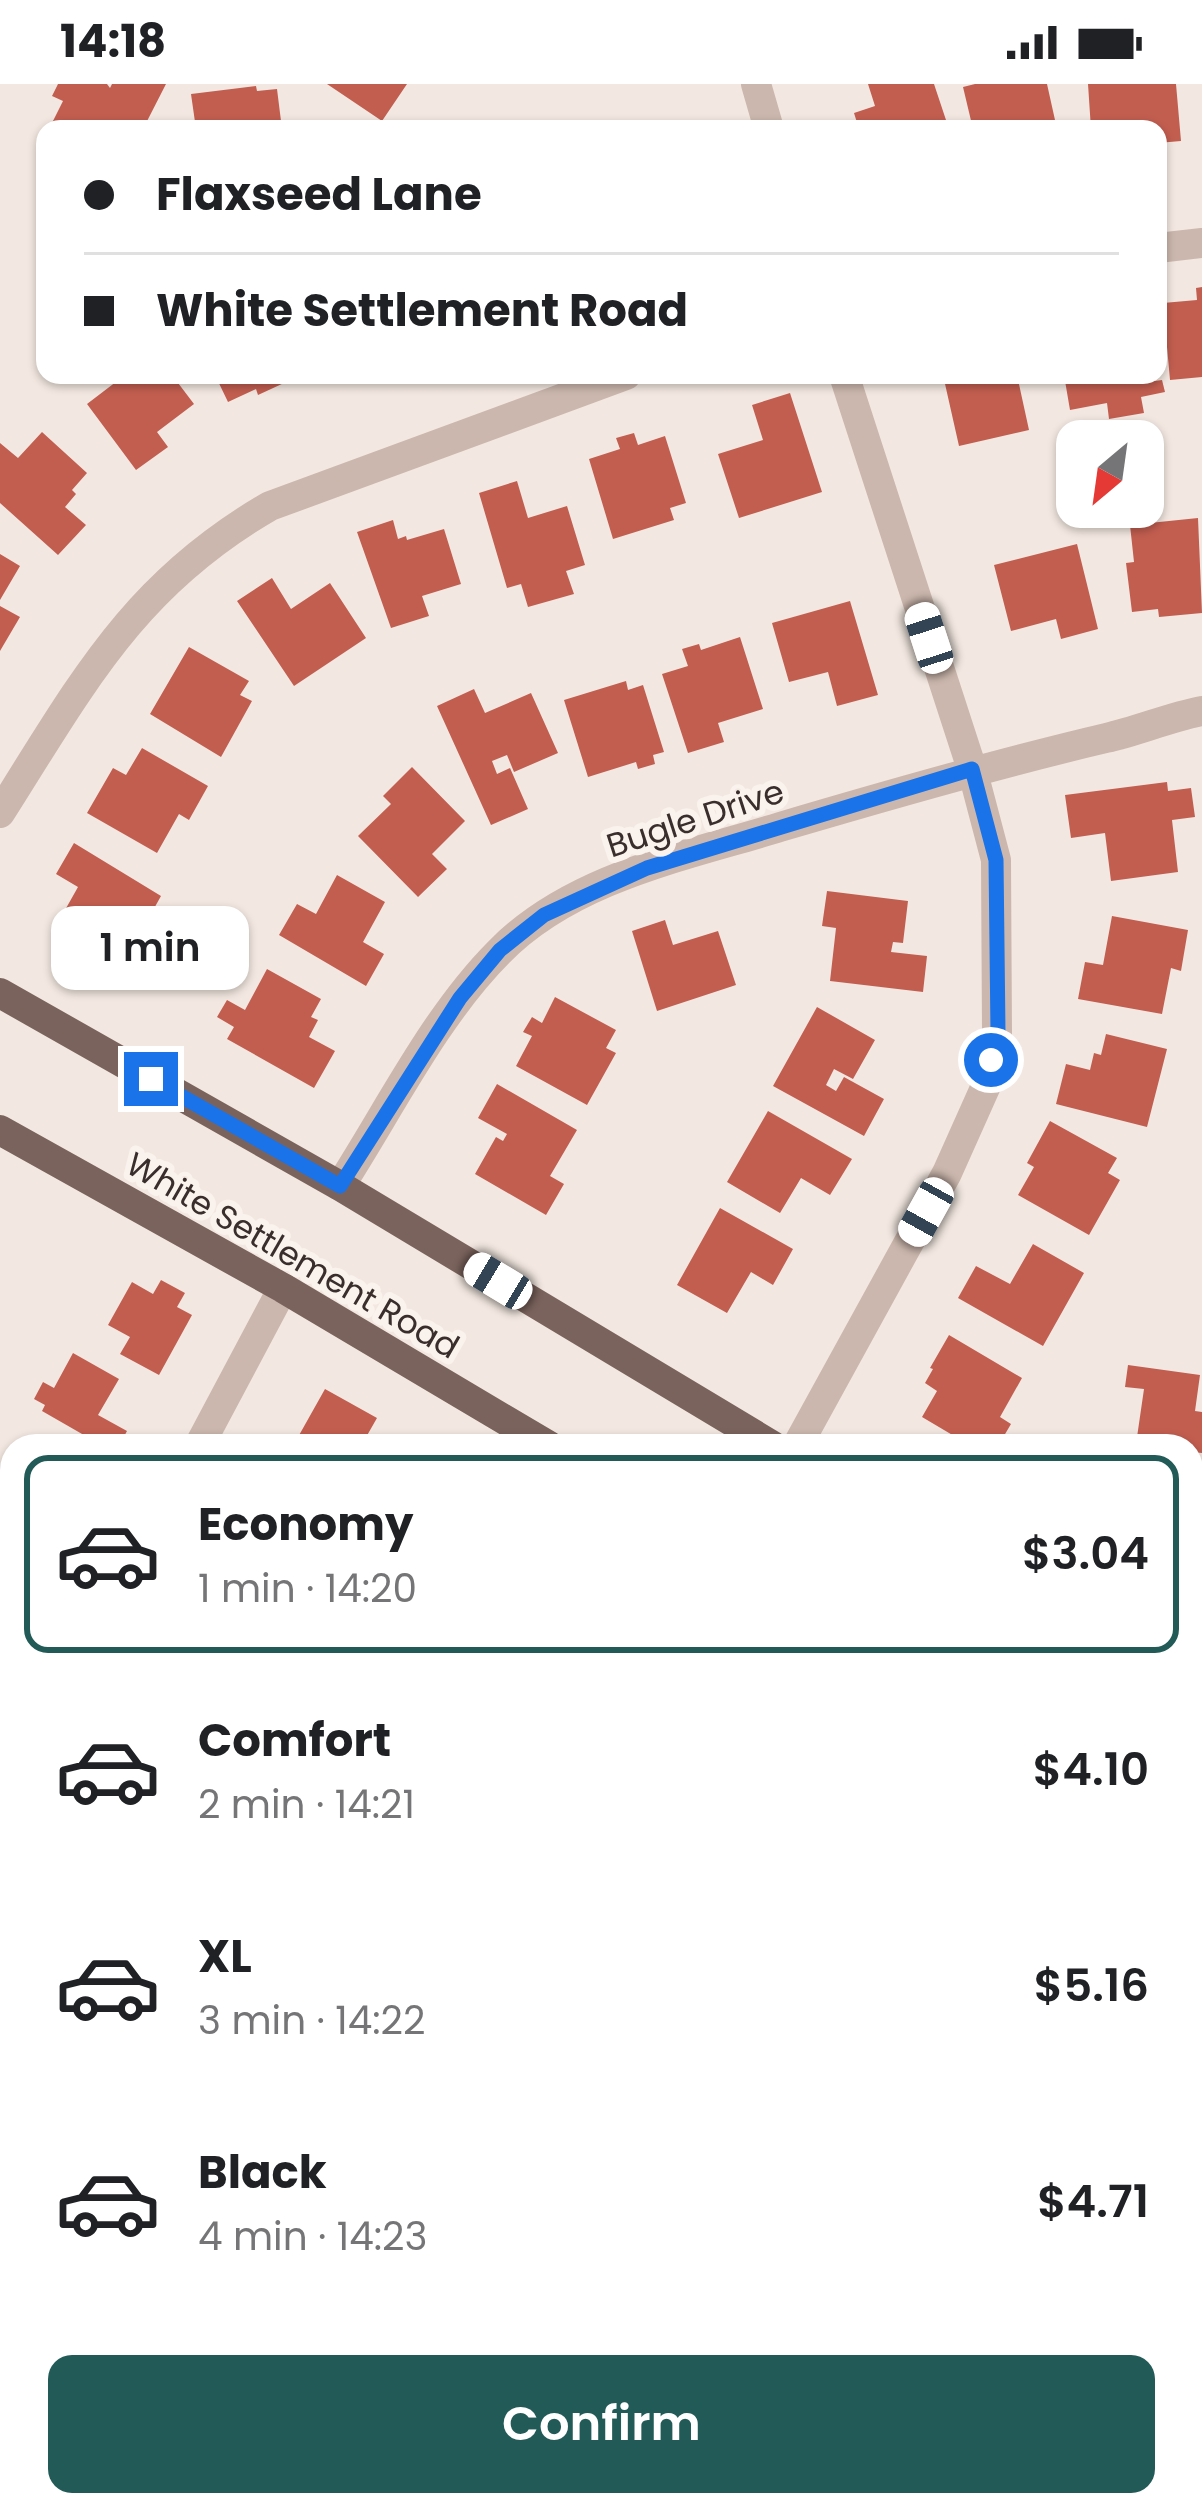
<!DOCTYPE html>
<html lang="en">
<head>
<meta charset="utf-8">
<style>
	:root { --surface:#fff; --page:#f6f6f6; --text:#202124; --muted:#757577; --line:#e0e0e0; --accent:#225a57 }
	body { margin:0; font-family:Poppins,sans-serif; background:var(--page); color:var(--text); height:100vh; display:flex; flex-direction:column; font-size:45px; white-space:nowrap }
	* { box-sizing:border-box; margin:0 }
	p { font-size:39px; color:var(--muted) }
	.icon { flex:none; width:66px; height:66px; fill:none; stroke:currentColor; stroke-width:2; stroke-linecap:round; stroke-linejoin:round }
	.map { position:relative; flex:1; overflow:hidden }
	.sheet { position:absolute; left:0px; top:1350px; width:1203px; height:1083px; display:flex; flex-direction:column; background:var(--surface); border-radius:36px 36px 0 0; box-shadow:0 3px 9px #0004 }
	.sheet>* { flex:none }
	.hud { position:absolute; left:36px; top:36px; width:1131px; height:264px; border-radius:24px; box-shadow:0 3px 9px #0004; display:grid; align-content:center; height:264px; padding:0 48px; background:var(--surface) }
	.needle { width:78px; rotate:209deg }
	.buttons { position:absolute; left:1056px; top:336px; display:grid; gap:24px }
	.buttons a { display:grid; place-items:center; width:108px; height:108px; border-radius:24px; background:var(--surface); box-shadow:0 3px 9px #0004; font-size:60px }
	.end { position:absolute; width:54px; height:54px; margin:-27px; border:15px solid #1a73e8; background:#fff; box-shadow:0 0 0 6px #fff }
	.from { border-radius:50% }
	.bubble { position:absolute; height:84px; border-radius:24px; background:var(--surface); box-shadow:0 3px 9px #0004; font-size:39px; font-weight:600; line-height:84px; text-align:center }
	.car { position:absolute; width:36px; height:72px; margin:-36px -18px; border-radius:15px; box-shadow:0 0 9px 3px #0007; background:linear-gradient(#fff 24%,#345 0 40%,#fff 0 76%,#345 0 86%,#fff 0) }
	.hud b { display:flex; align-items:center; gap:42px; height:114px; font-size:45px }
	.hud b+b { border-top:3px solid var(--line) }
	.hud i { width:30px; height:30px; background:var(--text) }
	ul { padding:21px 0 0; list-style:none }
	li { display:flex; align-items:center; gap:36px; height:198px; margin:0 24px 18px; padding:0 24px; border:6px solid transparent; border-radius:24px }
	li div { flex:1 }
	li b { display:block; font-size:45px }
	li em { font-style:normal; font-weight:600 }
	li.selected { border-color:var(--accent) }
	li>.icon { width:108px; height:108px; stroke-width:1.5 }
	.action { display:flex; gap:24px; margin-top:auto; padding:24px 48px }
	.action a { flex:1; height:138px; border-radius:24px; background:var(--accent); color:#fff; font-size:48px; font-weight:600; line-height:138px; text-align:center }
	.status { display:flex; justify-content:space-between; align-items:center; height:84px; padding:0 60px; background:var(--surface); direction:ltr }
	.status svg { height:33px; fill:currentColor }
	.map>svg:first-child { display:block }
	.building { fill:#c25e50 }
	.lines { fill:none; stroke-linecap:round; stroke-linejoin:round }
	.street { stroke:#cbb7ad; stroke-width:30 }
	.secondary { stroke:#9f867e; stroke-width:30 }
	.primary { stroke:#7b635d; stroke-width:30 }
	.route { stroke:#1a73e8; stroke-width:15 }
	.labels { text-anchor:middle; stroke-width:12; stroke-linejoin:round; paint-order:stroke }
	.street-label { font-size:33px; fill:#392e2b; stroke:#faf3ed }
</style>
</head>
<body>
<div class="status"><b>14:18</b><svg viewBox="0 0 49 12"><path d="M0 12V9h3v3zM5 12V6h3v6zM10 12V3h3v9zM15 12V0h3v12zM26 1h20v11H26zM47 4h2v5h-2z"/></svg></div>
<div class="map">
<svg width="1202" height="2431" viewBox="0 0 1202 2431">
	<rect width="100%" height="100%" fill="#f3e8e1"/>
	<path class="building" d="M58 0H107L110 4 112 0H166L143 45H49L63 17 52 12Z
		M327 0H407L382 37Z
		M868 0H934L949 45H859L854 29 875 22Z
		M975 0H1047L1057 45H973L963 3Z
		M1088 0H1176L1181 57 1158 59V45H1091Z
		M256 2 257 7 277 5 282 45H196L191 10Z
		M1202 203V293L1170 296 1163 219 1197 216 1196 204Z
		M125 291H172L194 320 157 348 168 363 136 386 87 320Z
		M215 291H280L284 299 258 311 256 305 228 318Z
		M943 291H1017L1029 346 959 362Z
		M1064 291H1154L1155 297 1162 296 1165 308 1141 313 1144 329 1109 335 1107 319 1070 326Z
		M790 309 822 408 739 434 718 370 763 356 752 321Z
		M42 348 87 389 72 406 76 410 65 423 86 441 58 471 0 419V359L18 374Z
		M634 349 638 361 665 352 686 419 670 424 674 436 613 455 589 375 620 365 616 354Z
		M517 397 528 434 567 422 585 481 566 487 574 510 528 523 521 500 507 504 479 409Z
		M1198 434 1202 529 1159 533 1158 525 1132 528 1126 479 1134 478 1130 441Z
		M393 436 398 455 406 452 407 456 444 445 461 500 422 512 429 532 391 544 357 448Z
		M1077 460 1098 545 1061 555 1056 535 1011 547 994 481Z
		M0 470 20 482 0 516Z
		M272 494 291 525 330 499 366 554 294 602 237 517Z
		M850 517 878 611 837 622 828 588 789 598 772 539Z
		M0 522 20 533 0 567Z
		M740 553 763 625 718 639 724 658 688 669 662 590 688 582 682 565 699 560 701 566Z
		M189 563 249 597 240 611 252 617 221 673 150 630Z
		M626 597 628 606 643 601 664 668 653 671 655 680 638 685 636 678 588 693 564 616Z
		M474 605 485 629 531 609 558 669 514 688 507 671 492 677 497 690 510 684 528 725 491 741 437 622Z
		M142 664 208 702 189 736 179 730 157 769 87 729 113 684 126 691Z
		M412 683 465 737 432 770 447 785 418 813 358 752 391 720 383 712Z
		M1167 698 1168 707 1191 704 1195 733 1172 736 1178 788 1111 797 1105 749 1071 754 1065 711Z
		M74 759 161 812 142 846 123 835 103 870 56 842 78 803 56 790Z
		M337 791 385 818 363 858 384 870 366 902 279 851 297 820 316 830Z
		M827 807 908 817 903 859 893 858 891 868 927 872 923 908 830 897 836 844 822 842Z
		M1112 832 1188 846 1181 887 1171 884 1162 930 1078 915 1085 878 1103 881Z
		M665 836 673 861 718 847 736 901 657 927 632 847Z
		M267 885 321 915 311 933 318 936 309 953 335 967 314 1004 227 955 234 943 217 933 227 916 245 926Z
		M555 913 616 946 606 964 616 969 587 1021 516 982 532 952 523 948 532 933 542 939Z
		M817 923 875 956 853 995 834 985 826 1001 836 1007 844 993 884 1015 864 1052 773 1002Z
		M1106 950 1167 965 1147 1043 1056 1020 1066 980 1090 986 1094 969 1101 971Z
		M497 1000 577 1046 550 1092 564 1100 546 1131 475 1090 496 1053 503 1057 507 1050 478 1034Z
		M768 1027 852 1075 830 1111 801 1094 780 1129 727 1098Z
		M1050 1037 1117 1074 1108 1089 1120 1096 1089 1151 1018 1111 1034 1083 1027 1079Z
		M720 1124 793 1165 773 1201 751 1188 727 1229 677 1201Z
		M1033 1160 1084 1189 1043 1262 958 1214 976 1182 1010 1200Z
		M161 1196 185 1209 177 1223 192 1231 159 1291 120 1270 130 1253 108 1241 132 1198 153 1210Z
		M949 1251 1022 1294 1000 1333 1011 1340 998 1362H971L922 1333 937 1307 925 1299 933 1285 930 1284Z
		M73 1269 119 1295 98 1331 127 1347 119 1362H103L42 1327 45 1321 34 1315 43 1298 54 1304Z
		M1128 1281 1200 1291 1195 1327 1202 1328V1369L1191 1368V1362L1136 1360 1144 1305 1125 1303Z
		M325 1305 377 1334 361 1362H293Z
		M0 1436 12 1443V1521L0 1514Z
		M0 1544 12 1551 0 1576Z
		M1191 1847 1202 1857V1885L1191 1898Z
		M12 1888V1985H6L0 1889Z
		M1196 1936 1202 1941 1199 2009 1191 2002V1941Z
		M0 2251 12 2268V2273L0 2281Z
		M12 2290V2379L0 2387V2352L5 2348 0 2339V2298Z
		M12 2391V2421H96L82 2431H0V2400Z
		M1191 2405 1202 2417V2431H1116L1107 2421H1191Z
		M291 2421H371L357 2431H298Z
		M559 2421H608L593 2431H566Z
		M632 2421H671L678 2431H617Z"/>
	<g class="lines">
		<path class="street" d="M756 0 769 45
			M1158 164 1202 159
			M0 729C82 600 133 501 270 422L626 291
			M340 1102C389 1026 435 932 499 868 571 794 685 772 780 743 888 711 995 680 1106 654 1138 647 1170 633 1202 627
			M199 1362 283 1204
			M797 1362 947 1089 985 1004 997 949 996 776 972 685 844 291
			M0 1739 12 1716
			M0 2135 12 2155
			M1191 2145 1202 2157
			M190 2421 197 2431
			M749 2421 756 2431"/>
		<path class="secondary" d="M1191 2187 1202 2177
			M945 2431 955 2421"/>
		<path class="primary" d="M0 909 340 1102 773 1362
			M0 1046 283 1204 549 1362
			M1191 1596 1202 1603
			M1191 1718 1202 1724"/>
	</g>
	<g class="lines">
		<path class="route" d="M151 995 340 1102 460 914 500 866 544 831 647 784 972 685 996 776 998 949 991 976"/>
	</g>
	<g class="labels">
		<g class="street-label">
			<text transform="translate(695 734) rotate(-18)" y="12">Bugle Drive</text>
			<text transform="translate(293 1171) rotate(30)" y="12">White Settlement Road</text>
		</g>
	</g>
</svg>
<div class="buttons">
<a><svg class="needle" viewBox="-14 -14 28 28"><path d="M0-13l5 13h-10z" fill="#e53935"/><path d="M0 13l5-13h-10z" fill="#757577"/></svg></a>
</div>
<i class="end from" style="left:991px;top:976px"></i>
<i class="end" style="left:151px;top:995px"></i>
<div class="bubble" style="left:51px;top:822px;width:198px">1 min</div>
<i class="car" style="left:929px;top:554px;rotate:342deg"></i>
<i class="car" style="left:926px;top:1128px;rotate:209deg"></i>
<i class="car" style="left:498px;top:1197px;rotate:301deg"></i>
<div class="hud">
<b><i class="from"></i>Flaxseed Lane</b>
<b><i></i>White Settlement Road</b>
</div>
<section class="sheet">
<ul>
<li class="selected"><svg class="icon" aria-label="car" viewBox="0 0 24 24"><path d="M5 17H2v-5l4-1 3-4h7l3 4 3 1v5h-3M9 17h6M6 11h13"/><circle cx="7" cy="17" r="2"/><circle cx="17" cy="17" r="2"/></svg><div><b>Economy</b><p>1 min · 14:20</p></div><em>$3.04</em></li>
<li><svg class="icon" aria-label="car" viewBox="0 0 24 24"><path d="M5 17H2v-5l4-1 3-4h7l3 4 3 1v5h-3M9 17h6M6 11h13"/><circle cx="7" cy="17" r="2"/><circle cx="17" cy="17" r="2"/></svg><div><b>Comfort</b><p>2 min · 14:21</p></div><em>$4.10</em></li>
<li><svg class="icon" aria-label="car" viewBox="0 0 24 24"><path d="M5 17H2v-5l4-1 3-4h7l3 4 3 1v5h-3M9 17h6M6 11h13"/><circle cx="7" cy="17" r="2"/><circle cx="17" cy="17" r="2"/></svg><div><b>XL</b><p>3 min · 14:22</p></div><em>$5.16</em></li>
<li><svg class="icon" aria-label="car" viewBox="0 0 24 24"><path d="M5 17H2v-5l4-1 3-4h7l3 4 3 1v5h-3M9 17h6M6 11h13"/><circle cx="7" cy="17" r="2"/><circle cx="17" cy="17" r="2"/></svg><div><b>Black</b><p>4 min · 14:23</p></div><em>$4.71</em></li>
</ul>
<div class="action"><a>Confirm</a></div>
</section>
</div>
</body>
</html>
